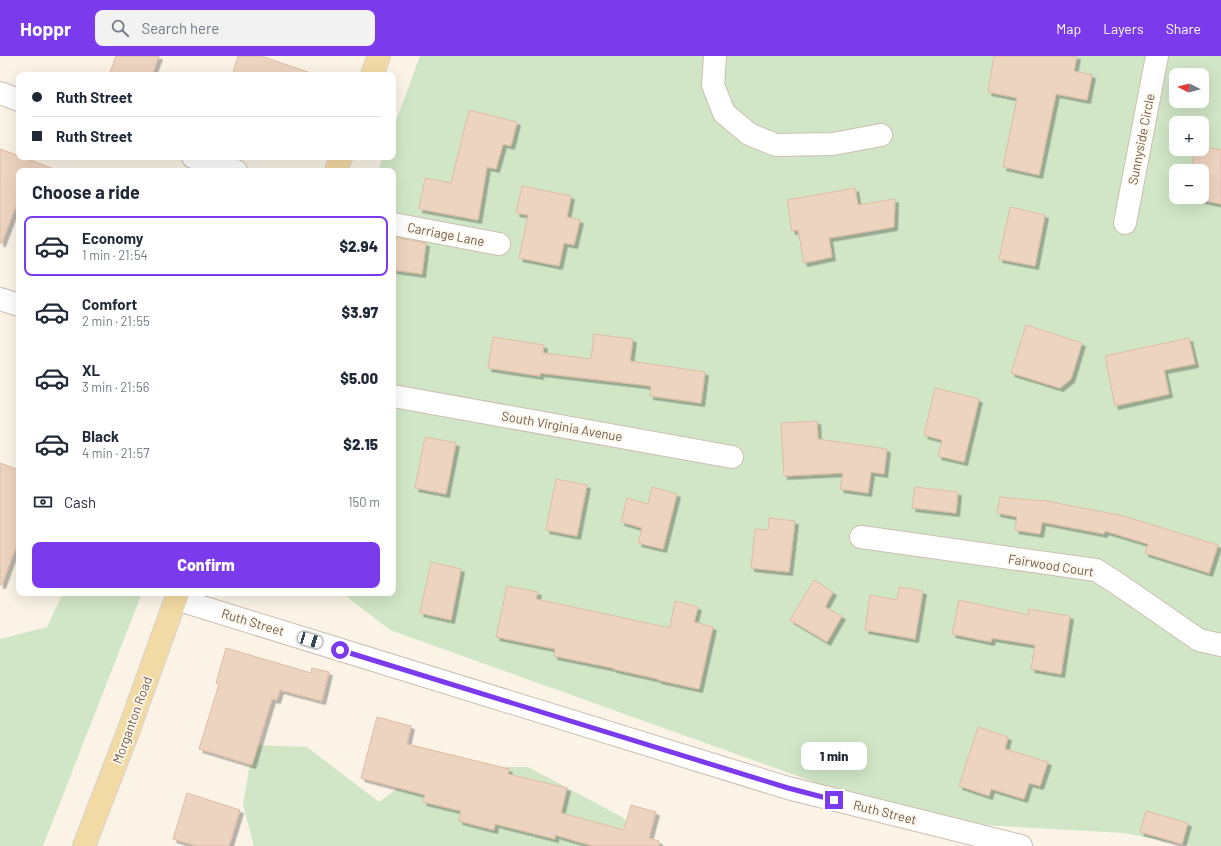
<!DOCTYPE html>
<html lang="en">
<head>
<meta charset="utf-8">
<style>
	:root { --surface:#fff; --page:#f2f2f3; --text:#1f2937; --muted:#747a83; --line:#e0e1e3; --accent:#7c3aed }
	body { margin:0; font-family:Barlow,sans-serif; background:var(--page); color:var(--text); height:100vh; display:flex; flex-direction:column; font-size:15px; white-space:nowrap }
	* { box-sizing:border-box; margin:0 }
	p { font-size:13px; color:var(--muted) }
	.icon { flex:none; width:22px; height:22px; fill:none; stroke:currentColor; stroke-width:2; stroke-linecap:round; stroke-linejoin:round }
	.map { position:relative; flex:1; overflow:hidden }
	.details { position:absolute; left:16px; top:112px; width:380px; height:428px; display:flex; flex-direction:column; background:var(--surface); border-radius:8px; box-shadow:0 4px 16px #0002 }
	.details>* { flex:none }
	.hud { position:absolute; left:16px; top:16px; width:380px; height:88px; border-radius:8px; box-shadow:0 4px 16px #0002; display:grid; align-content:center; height:88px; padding:0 16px; background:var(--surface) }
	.needle { width:26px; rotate:276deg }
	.tools { position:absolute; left:1169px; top:12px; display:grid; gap:8px }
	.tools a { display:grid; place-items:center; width:40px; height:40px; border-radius:8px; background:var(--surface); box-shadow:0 4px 16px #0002; font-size:20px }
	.end { position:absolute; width:18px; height:18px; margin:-9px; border:5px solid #7c3aed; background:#fff; box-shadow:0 0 0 2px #fff }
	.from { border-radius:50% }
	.bubble { position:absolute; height:28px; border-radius:8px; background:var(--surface); box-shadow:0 4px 16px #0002; font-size:13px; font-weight:800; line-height:28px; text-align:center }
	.car { position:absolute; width:12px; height:24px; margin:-12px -6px; border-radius:5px; box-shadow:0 0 3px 1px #0007; background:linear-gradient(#fff 24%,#345 0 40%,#fff 0 76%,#345 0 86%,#fff 0) }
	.hud b { display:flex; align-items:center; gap:14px; height:38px; font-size:15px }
	.hud b+b { border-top:1px solid var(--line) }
	.hud i { width:10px; height:10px; background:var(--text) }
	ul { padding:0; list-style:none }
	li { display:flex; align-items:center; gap:12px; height:60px; margin:0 8px 6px; padding:0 8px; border:2px solid transparent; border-radius:8px }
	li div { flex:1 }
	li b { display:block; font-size:15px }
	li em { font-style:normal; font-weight:800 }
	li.selected { border-color:var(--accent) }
	li>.icon { width:36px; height:36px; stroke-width:1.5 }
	h2 { padding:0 16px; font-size:18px; line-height:48px }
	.pay { display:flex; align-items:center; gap:10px; height:44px; padding:0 16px; font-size:15px }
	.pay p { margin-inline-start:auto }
	.action { display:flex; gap:8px; margin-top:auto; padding:8px 16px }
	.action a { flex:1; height:46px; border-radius:8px; background:var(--accent); color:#fff; font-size:16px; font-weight:800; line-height:46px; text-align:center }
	header { display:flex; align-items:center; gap:24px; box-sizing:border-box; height:56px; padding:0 20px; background:var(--accent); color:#fff }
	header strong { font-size:19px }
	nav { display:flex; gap:22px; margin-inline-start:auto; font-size:14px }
	.search { width:280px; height:36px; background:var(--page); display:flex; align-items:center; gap:10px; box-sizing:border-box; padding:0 14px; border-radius:8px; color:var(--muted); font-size:15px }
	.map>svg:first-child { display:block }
	.green { fill:#d1e6c6; fill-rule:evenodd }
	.building { fill:#edd4c0; stroke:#debca2; filter:url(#shadow) }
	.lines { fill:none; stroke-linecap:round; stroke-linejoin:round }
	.minor-casing { stroke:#cdbeb0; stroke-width:24 }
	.major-casing { stroke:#d7d1cd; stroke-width:24 }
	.minor { stroke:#fff; stroke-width:22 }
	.major { stroke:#f2daa4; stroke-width:22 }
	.route { stroke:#7c3aed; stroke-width:5 }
	.labels { text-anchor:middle; stroke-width:3.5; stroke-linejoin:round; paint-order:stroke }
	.street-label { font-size:13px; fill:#715c4d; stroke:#fdf7ec }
</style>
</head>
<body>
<header>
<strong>Hoppr</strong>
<div class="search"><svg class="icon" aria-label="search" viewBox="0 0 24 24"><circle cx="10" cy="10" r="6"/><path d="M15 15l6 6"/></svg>Search here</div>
<nav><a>Map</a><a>Layers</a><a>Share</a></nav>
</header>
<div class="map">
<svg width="1221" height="790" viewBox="0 0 1221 790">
	<defs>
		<filter id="shadow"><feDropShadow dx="3.5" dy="3.5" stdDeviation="0" flood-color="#0004"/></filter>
	</defs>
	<rect width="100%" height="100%" fill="#faf3e6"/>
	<path class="green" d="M420 0H1221V790H1190L1124 777 926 766 390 574 342 537H393V115H378L383 101H393V73ZM1176 19H1202V45H1176ZM1176 67H1202V93H1176ZM1176 115H1202V141H1176Z
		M63 537H142L43 790H0V583L47 571Z
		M253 689 307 691 379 746 426 711H528L624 762 638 790H254L243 749Z"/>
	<path class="building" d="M116 0H159L152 19H109Z
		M238 0H261L308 16 307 19H232Z
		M994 0H1077L1074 15 1092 19 1087 44 1056 38 1039 119 1003 111 1017 42 988 36Z
		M469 54 517 66 511 90 503 88 496 113 487 111 478 164 419 153 425 122 451 127Z
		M1202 90 1221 94V148L1187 141H1202V115H1191L1195 93H1202Z
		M0 93 19 100V101H22L54 113V115H19V142L2 187H0Z
		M522 130 571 140 567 161 580 164 574 189 564 187 559 210 519 202 528 159 516 157Z
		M855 132 858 149 895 143 894 171 829 182 832 201 804 207 798 174 792 175 787 144Z
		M1010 151 1045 159 1035 210 999 203Z
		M393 181 426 187 422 218 393 214Z
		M1026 269 1082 287 1071 323 1060 332 1011 317Z
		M594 278 633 283 630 305 705 316 701 347 650 340 651 330 540 317V320L488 312 493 281 544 289 543 297 591 303Z
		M1189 282 1195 308 1164 314 1169 338 1115 350 1105 300Z
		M935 332 979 343 964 406 938 400 942 384 924 379Z
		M817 365 818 383 887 393 884 418 871 416 868 437 840 433 843 417 784 420 781 367Z
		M425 381 456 387 446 438 415 432Z
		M0 407 19 414V483L2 529H0Z
		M556 423 587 429 577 480 546 474Z
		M652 431 677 438 663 493 638 487 642 472 621 466 627 442 648 448Z
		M915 431 958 436 956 457 912 452Z
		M1000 441 1042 445V444L1123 460 1218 489 1209 517 1145 497 1148 488 1105 475 1104 478 1042 466 1040 478 1015 474 1017 461 997 457Z
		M769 462 795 465 789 516 751 512 755 473 768 474Z
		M431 506 461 513 451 564 420 557Z
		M814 524 833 536 825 551 842 560 827 586 790 564Z
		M507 530 538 536 536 543 670 572 675 545 698 551 694 566 713 571 699 633 658 624V623L613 613V612L554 600 555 593 496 581Z
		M899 531 923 535 915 583 865 574 870 539 897 544Z
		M959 544 1028 559 1029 553 1070 560 1061 618 1031 613 1035 589 992 582 991 586 952 578Z
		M226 592 311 617 312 612 329 616 322 645 280 634 277 644 272 643 252 709 199 693 219 628 216 627Z
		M377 661 411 670 407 688 509 713 508 718 567 732 561 757 624 774 631 749 656 756 649 782 659 785V790H593L555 779V783L495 768 494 774 459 765 461 755 423 746 425 739 361 722Z
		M978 671 1008 681 1005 693 1048 706 1040 730 1029 727 1024 743 991 733 989 740 959 730Z
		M187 737 240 754 229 790H197L173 783Z
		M1146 755 1188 767 1182 788 1140 776Z"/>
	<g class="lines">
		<g class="minor-casing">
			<path id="minor" d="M715 0 713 29 724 57 749 78 776 89 833 88 881 79
				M0 37 19 44
				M193 101 236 115
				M1125 167 1157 0
				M393 168 499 188
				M0 243 19 249
				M393 340 732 401
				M861 481 1096 514 1118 528 1199 584 1221 589
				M176 543 788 732 1021 790"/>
		</g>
		<g class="major-casing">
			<path id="major" d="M372 19 379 0
				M336 115 341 101
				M84 790 128 676 178 537"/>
		</g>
		<use href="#minor" class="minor"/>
		<use href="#major" class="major"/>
	</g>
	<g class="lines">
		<path class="route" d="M340 594 788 732 834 744"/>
	</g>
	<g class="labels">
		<g class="street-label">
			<text transform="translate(1141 83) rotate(-79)" y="5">Sunnyside Circle</text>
			<text transform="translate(446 178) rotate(11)" y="5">Carriage Lane</text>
			<text transform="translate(562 370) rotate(10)" y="5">South Virginia Avenue</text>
			<text transform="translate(1051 509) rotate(9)" y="5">Fairwood Court</text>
			<text transform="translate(253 566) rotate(17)" y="5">Ruth Street</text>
			<text transform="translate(132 664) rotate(-70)" y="5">Morganton Road</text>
			<text transform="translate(885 756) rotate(14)" y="5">Ruth Street</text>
		</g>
	</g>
</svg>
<div class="tools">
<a><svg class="needle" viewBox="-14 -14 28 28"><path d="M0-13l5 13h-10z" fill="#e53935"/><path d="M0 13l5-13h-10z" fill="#747a83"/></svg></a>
<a>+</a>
<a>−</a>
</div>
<i class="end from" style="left:340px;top:594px"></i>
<i class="end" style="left:834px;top:744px"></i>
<div class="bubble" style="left:801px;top:686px;width:66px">1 min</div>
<i class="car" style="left:310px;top:584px;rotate:107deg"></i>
<div class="hud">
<b><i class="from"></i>Ruth Street</b>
<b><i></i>Ruth Street</b>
</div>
<section class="details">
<h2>Choose a ride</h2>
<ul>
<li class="selected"><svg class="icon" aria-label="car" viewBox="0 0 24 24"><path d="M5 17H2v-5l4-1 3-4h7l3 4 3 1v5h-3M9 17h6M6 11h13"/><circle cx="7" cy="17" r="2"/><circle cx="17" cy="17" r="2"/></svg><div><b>Economy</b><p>1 min · 21:54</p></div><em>$2.94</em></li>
<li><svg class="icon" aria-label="car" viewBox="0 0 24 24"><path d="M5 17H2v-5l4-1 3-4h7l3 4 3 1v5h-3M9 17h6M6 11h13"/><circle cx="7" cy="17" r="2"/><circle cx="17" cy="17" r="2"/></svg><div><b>Comfort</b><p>2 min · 21:55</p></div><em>$3.97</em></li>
<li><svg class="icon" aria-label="car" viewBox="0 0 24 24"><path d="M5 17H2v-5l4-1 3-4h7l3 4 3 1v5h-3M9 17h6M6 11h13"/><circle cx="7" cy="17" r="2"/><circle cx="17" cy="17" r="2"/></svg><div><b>XL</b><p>3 min · 21:56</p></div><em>$5.00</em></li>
<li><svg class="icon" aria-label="car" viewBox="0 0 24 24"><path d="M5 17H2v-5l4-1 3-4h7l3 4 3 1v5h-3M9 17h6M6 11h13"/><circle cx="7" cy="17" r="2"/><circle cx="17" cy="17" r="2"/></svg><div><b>Black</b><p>4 min · 21:57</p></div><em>$2.15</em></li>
</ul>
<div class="pay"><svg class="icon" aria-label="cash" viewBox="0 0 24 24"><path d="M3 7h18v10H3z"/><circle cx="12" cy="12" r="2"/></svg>Cash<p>150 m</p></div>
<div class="action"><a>Confirm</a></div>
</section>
</div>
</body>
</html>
